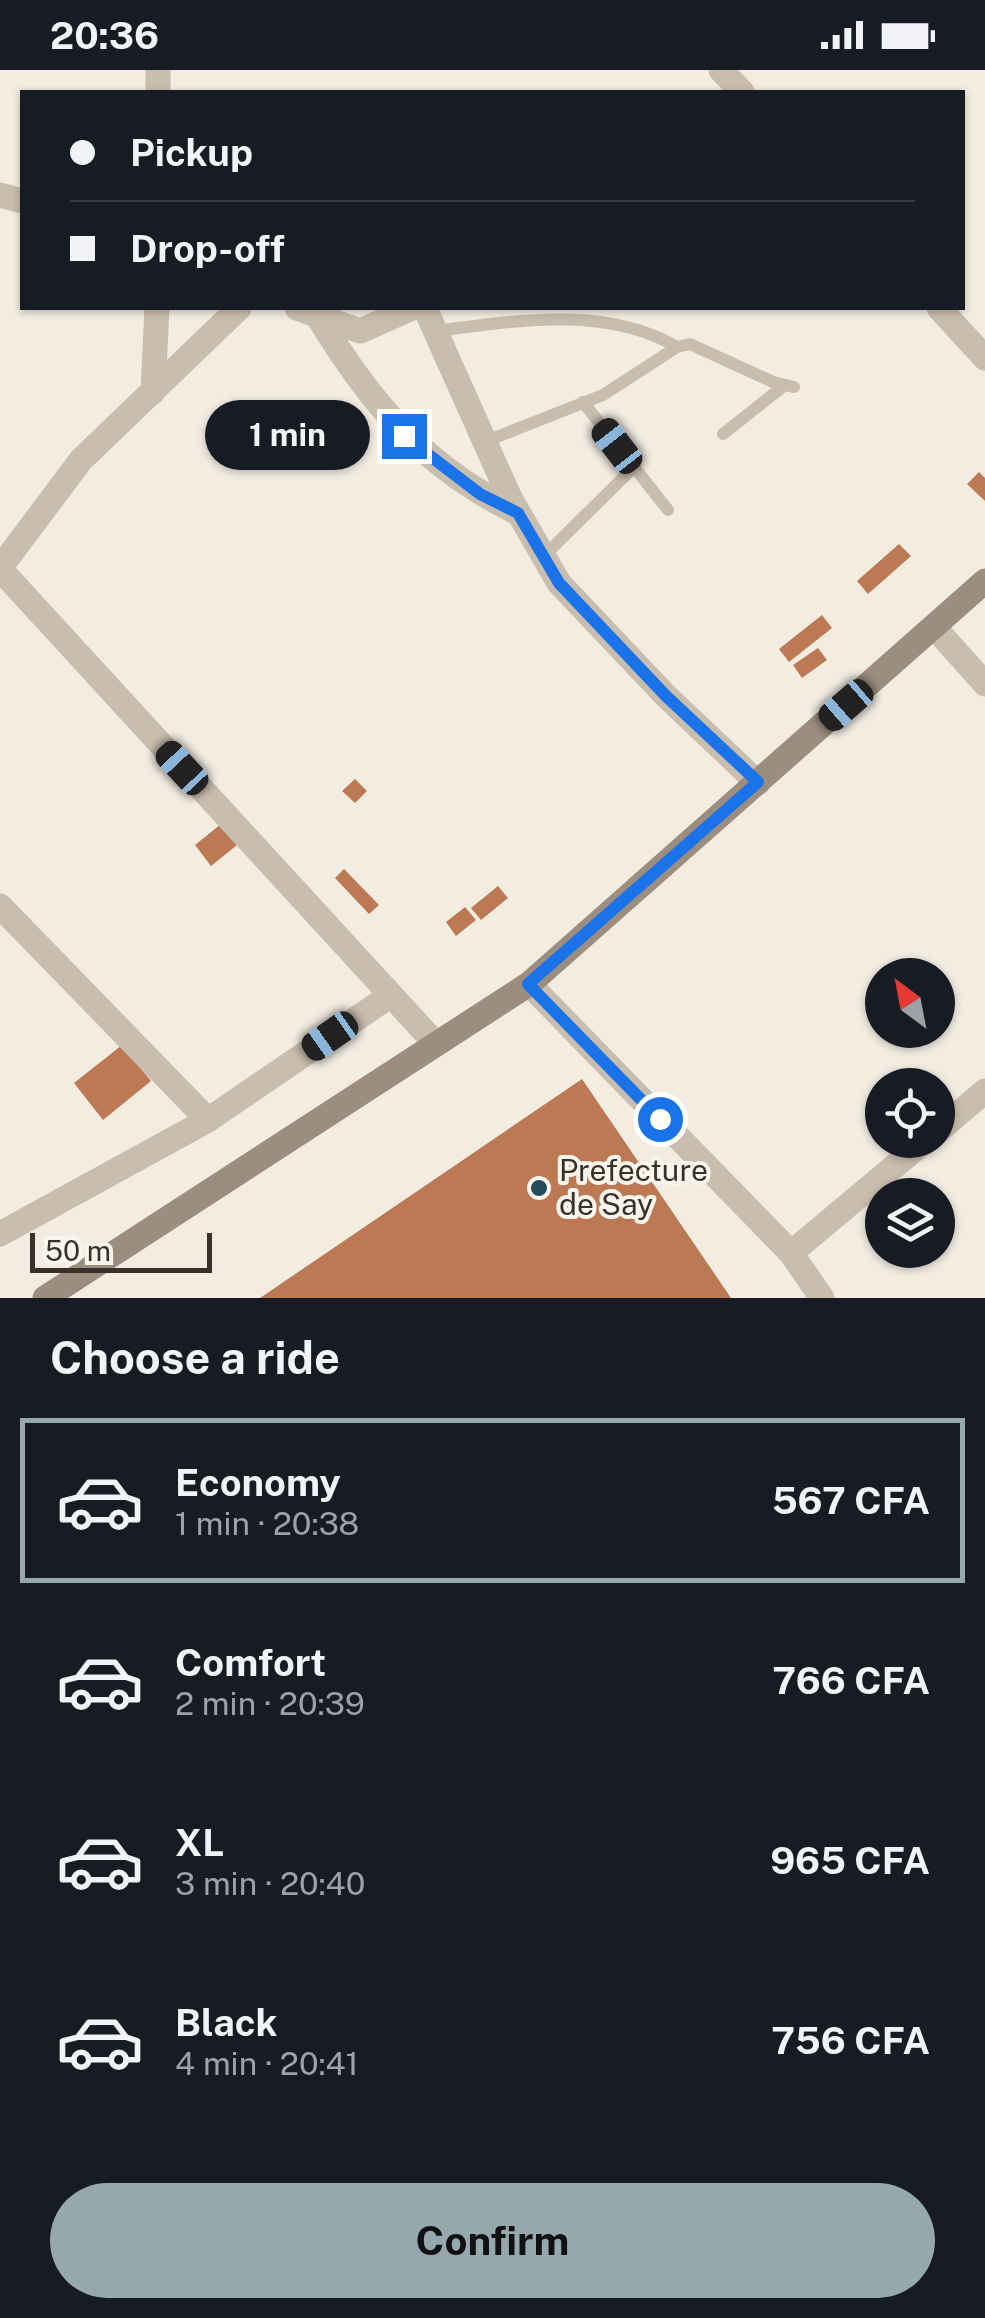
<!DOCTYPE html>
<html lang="en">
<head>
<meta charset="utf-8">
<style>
	:root { --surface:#171b24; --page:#20242c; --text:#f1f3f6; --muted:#9ea1a6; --line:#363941; --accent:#95a8ae }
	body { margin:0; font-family:"Public Sans",sans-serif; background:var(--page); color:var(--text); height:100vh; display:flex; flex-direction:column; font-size:38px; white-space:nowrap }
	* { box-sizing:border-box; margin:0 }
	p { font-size:32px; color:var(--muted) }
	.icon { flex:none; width:55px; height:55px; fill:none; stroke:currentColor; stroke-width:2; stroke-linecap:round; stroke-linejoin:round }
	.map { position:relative; height:1228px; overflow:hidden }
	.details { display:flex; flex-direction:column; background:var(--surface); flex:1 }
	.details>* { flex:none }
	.banner { position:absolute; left:20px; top:20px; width:945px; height:220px; border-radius:0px; box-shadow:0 2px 8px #0004; display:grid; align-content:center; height:220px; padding:0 50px; background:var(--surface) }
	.needle { width:65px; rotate:328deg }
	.fabs { position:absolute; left:865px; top:888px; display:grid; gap:20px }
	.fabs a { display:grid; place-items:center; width:90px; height:90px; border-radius:50%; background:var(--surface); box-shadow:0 2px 8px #0004; font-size:50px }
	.scale { position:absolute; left:30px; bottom:25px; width:182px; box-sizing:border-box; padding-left:10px; border:5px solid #38312b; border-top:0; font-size:28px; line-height:35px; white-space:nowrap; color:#38312b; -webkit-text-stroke:8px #f9f5ed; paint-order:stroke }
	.end { position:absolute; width:45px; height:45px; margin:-22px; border:12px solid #1a73e8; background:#fff; box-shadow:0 0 0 5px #fff }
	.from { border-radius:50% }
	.bubble { position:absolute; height:70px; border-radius:35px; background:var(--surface); box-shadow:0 2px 8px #0004; font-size:32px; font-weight:700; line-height:70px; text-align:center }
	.car { position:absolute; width:30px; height:60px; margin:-30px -15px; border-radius:12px; box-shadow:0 0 8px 2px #0007; background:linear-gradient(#222 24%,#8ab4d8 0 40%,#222 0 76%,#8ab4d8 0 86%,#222 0) }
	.banner b { display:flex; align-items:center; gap:35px; height:95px; font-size:38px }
	.banner b+b { border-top:2px solid var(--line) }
	.banner i { width:25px; height:25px; background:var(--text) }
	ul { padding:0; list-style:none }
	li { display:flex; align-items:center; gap:30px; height:165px; margin:0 20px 15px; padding:0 30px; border:5px solid transparent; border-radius:0px }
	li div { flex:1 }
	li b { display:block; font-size:38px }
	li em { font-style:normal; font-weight:700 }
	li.current { border-color:var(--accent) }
	li>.icon { width:90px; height:90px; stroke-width:1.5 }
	h2 { padding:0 50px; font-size:45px; line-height:120px }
	.button { display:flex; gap:20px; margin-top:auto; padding:20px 50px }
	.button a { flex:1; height:115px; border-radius:60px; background:var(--accent); color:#111; font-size:40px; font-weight:700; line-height:115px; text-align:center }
	.status { display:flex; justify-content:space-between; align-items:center; height:70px; padding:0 50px; background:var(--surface); direction:ltr }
	.status svg { height:28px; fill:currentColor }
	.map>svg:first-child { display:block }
	.building { fill:#bc7a54 }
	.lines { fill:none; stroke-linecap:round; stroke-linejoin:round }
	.lane { stroke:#c9bdad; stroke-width:12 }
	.street { stroke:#c9bdad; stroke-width:25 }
	.secondary { stroke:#9d8d7f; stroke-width:25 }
	.route { stroke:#1a73e8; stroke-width:12 }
	.poi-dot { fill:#244d57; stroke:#f9f5ed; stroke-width:4 }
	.labels { text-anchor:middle; stroke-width:8; stroke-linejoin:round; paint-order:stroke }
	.poi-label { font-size:30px; fill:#38312b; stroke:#f9f5ed; text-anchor:start }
</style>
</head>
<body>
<div class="status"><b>20:36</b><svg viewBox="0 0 49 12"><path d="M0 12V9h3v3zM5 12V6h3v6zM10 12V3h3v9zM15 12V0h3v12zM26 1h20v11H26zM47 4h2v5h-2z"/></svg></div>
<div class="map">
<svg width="985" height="1228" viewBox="0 0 985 1228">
	<rect width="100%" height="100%" fill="#f2ece1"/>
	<path class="building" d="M979 402 985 408V431L967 414Z
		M899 474 911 486 868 524 857 511Z
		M822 545 832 558 789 592 779 579Z
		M818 578 827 590 802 608 793 595Z
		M355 709 367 721 355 733 342 721Z
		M221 754 237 775 211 796 195 775Z
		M344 799 379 835 369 844 335 808Z
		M498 816 508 828 481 850 471 838Z
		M465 837 476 850 456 866 446 852Z
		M122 975 151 1011 103 1050 74 1013Z
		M582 1009 731 1228H260Z"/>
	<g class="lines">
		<path class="lane" d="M435 261C514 251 605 235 677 277
			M723 364 785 315
			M484 372 603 325 677 277 690 274 773 312 794 317
			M634 397 668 440
			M544 486 634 397 583 332"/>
		<path class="street" d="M721 0 742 22
			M158 22V0
			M0 125 22 131
			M297 238 360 261 412 238
			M425 238 510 428 559 513 666 626 758 713
			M939 238 985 288
			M317 245C370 333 424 397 518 443
			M153 322 157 238
			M0 498 81 390 239 238
			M0 499 435 973
			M935 558 985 614
			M0 836 208 1050
			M529 914 791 1183 822 1228
			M938 1061 985 1021
			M0 1164 208 1050 391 925
			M791 1183 926 1070"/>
		<path class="secondary" d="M45 1228 529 914 985 511"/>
	</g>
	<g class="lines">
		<path class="route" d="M404 366 480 424 518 443 559 513 666 626 758 712 528 914 660 1049"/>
	</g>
	<circle class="poi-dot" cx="539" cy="1118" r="10"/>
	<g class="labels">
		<g class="poi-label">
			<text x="559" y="1111">Prefecture<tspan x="559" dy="34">de Say</tspan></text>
		</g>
	</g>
</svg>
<div class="fabs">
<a><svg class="needle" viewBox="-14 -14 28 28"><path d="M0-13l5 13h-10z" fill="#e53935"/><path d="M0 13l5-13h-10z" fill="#9ea1a6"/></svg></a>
<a><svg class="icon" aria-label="locate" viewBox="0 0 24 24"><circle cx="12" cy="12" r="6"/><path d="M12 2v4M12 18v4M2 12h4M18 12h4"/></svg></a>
<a><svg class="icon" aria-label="layers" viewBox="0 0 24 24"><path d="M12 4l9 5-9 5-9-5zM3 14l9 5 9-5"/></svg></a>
</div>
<div class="scale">50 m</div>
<i class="end from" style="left:660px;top:1049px"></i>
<i class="end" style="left:404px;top:366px"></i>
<div class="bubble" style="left:205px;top:330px;width:165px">1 min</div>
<i class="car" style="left:617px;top:376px;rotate:322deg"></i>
<i class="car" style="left:846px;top:635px;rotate:229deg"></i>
<i class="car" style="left:182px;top:698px;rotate:317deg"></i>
<i class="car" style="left:330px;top:966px;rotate:235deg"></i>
<div class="banner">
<b><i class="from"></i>Pickup</b>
<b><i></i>Drop-off</b>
</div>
</div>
<section class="details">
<h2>Choose a ride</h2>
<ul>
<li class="current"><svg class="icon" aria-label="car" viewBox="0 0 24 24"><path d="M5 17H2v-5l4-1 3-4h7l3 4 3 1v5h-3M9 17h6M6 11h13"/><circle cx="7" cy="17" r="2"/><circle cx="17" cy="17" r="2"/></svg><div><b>Economy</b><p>1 min · 20:38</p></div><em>567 CFA</em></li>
<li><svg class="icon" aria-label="car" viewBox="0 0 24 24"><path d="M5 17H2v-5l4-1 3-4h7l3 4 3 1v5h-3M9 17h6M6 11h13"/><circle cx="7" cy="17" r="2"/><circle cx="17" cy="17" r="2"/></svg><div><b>Comfort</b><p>2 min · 20:39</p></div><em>766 CFA</em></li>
<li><svg class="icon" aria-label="car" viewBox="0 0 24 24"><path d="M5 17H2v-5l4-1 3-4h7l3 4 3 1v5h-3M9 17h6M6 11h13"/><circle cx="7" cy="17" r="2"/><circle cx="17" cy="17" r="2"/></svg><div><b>XL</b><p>3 min · 20:40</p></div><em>965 CFA</em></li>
<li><svg class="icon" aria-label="car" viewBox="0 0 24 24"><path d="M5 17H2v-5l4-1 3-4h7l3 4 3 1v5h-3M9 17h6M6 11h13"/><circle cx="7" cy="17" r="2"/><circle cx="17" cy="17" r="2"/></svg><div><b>Black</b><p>4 min · 20:41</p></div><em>756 CFA</em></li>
</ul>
<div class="button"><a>Confirm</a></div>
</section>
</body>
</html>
